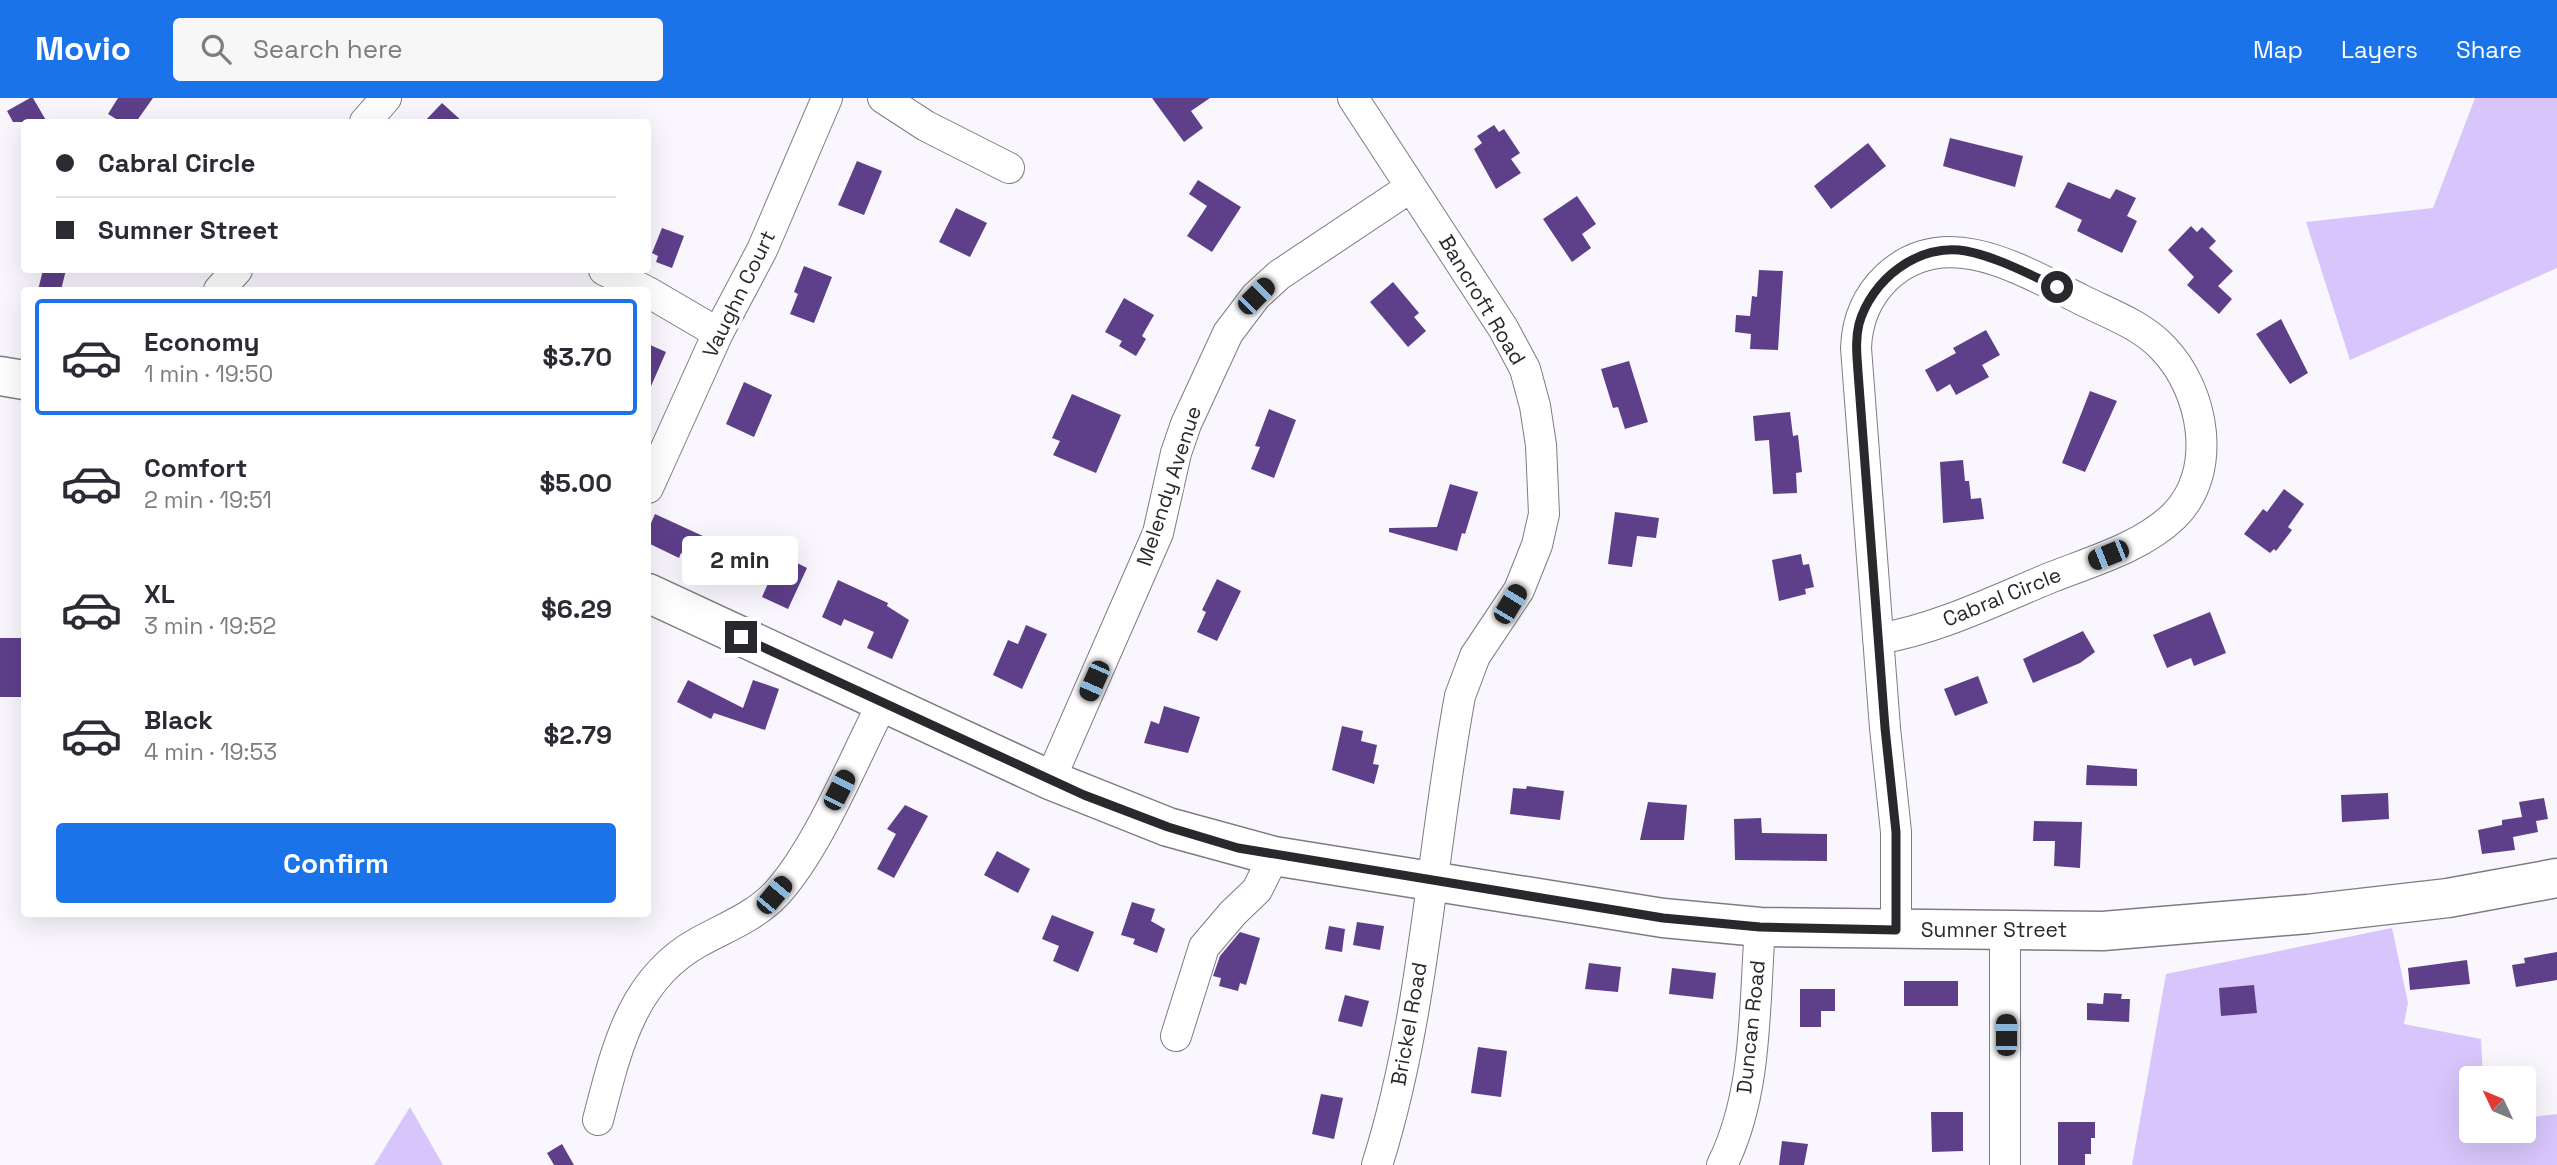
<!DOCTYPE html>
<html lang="en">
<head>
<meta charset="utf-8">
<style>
	:root { --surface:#fff; --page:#f7f7f7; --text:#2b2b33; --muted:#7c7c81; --line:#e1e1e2; --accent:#1a73e8 }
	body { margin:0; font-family:"Space Grotesk",sans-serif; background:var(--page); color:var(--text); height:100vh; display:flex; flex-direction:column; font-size:26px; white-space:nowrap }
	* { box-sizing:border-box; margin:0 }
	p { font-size:23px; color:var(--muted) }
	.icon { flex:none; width:38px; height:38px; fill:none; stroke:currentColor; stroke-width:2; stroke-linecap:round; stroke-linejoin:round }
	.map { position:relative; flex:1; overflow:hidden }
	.drawer { position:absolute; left:21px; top:189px; width:630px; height:630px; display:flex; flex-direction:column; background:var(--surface); border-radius:7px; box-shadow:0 7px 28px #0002 }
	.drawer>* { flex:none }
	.hud { position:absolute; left:21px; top:21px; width:630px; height:154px; border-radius:7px; box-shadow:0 7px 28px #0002; display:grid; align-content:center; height:154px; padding:0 35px; background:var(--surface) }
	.needle { width:46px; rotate:314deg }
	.controls { position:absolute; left:2459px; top:968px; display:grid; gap:14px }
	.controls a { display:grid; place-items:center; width:77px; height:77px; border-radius:7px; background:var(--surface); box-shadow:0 7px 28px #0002; font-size:35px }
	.end { position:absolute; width:32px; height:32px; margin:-16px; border:9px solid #29282c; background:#fff; box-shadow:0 0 0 4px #fff }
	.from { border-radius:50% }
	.bubble { position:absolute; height:49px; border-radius:7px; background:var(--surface); box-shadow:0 7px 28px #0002; font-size:23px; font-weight:800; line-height:49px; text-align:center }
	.car { position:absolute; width:21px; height:42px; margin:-21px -10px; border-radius:9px; box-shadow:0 0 5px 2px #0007; background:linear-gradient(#222 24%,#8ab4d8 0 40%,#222 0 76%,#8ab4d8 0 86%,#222 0) }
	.hud b { display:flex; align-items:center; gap:24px; height:66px; font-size:26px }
	.hud b+b { border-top:2px solid var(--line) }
	.hud i { width:18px; height:18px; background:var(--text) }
	ul { padding:12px 0 0; list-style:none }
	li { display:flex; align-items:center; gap:21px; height:116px; margin:0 14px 10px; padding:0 21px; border:4px solid transparent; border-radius:7px }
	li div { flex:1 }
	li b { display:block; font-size:26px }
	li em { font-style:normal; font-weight:800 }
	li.on { border-color:var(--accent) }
	li>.icon { width:63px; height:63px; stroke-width:1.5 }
	.action { display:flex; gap:14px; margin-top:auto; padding:14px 35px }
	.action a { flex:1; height:80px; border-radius:7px; background:var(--accent); color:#fff; font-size:28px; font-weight:800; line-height:80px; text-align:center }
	header { display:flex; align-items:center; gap:42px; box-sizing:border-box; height:98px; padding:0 35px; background:var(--accent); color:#fff }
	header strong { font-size:33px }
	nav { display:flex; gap:38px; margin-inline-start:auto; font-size:24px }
	.search { width:490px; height:63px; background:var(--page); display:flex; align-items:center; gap:18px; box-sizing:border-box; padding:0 24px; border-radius:7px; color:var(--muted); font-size:26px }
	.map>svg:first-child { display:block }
	.green { fill:#d8c5fb }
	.building { fill:#5e3f8a }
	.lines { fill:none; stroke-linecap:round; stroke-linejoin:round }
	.minor-casing { stroke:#7e7b85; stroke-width:32 }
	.major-casing { stroke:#7e7b85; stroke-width:41 }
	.minor { stroke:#fff; stroke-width:30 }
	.major { stroke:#fff; stroke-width:38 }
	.route { stroke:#29282c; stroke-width:9 }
	.labels { text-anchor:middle; stroke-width:7; stroke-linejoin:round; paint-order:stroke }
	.street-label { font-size:21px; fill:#29282c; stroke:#fff }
</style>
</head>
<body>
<header>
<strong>Movio</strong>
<div class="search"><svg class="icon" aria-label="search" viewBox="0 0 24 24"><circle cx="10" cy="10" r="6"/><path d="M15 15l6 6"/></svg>Search here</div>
<nav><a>Map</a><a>Layers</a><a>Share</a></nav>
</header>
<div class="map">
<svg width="2557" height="1067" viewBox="0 0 2557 1067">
	<rect width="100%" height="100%" fill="#f9f7fd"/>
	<path class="green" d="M2475 0H2557V170L2350 262 2306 124 2433 110Z
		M2392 830 2408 905 2404 926 2481 941 2483 980H2471V1032H2524V1020L2557 1016V1067H2132L2166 876Z
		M410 1009 443 1067H374Z"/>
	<path class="building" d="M30 0H33L47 24H13L7 13Z
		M118 0H153L136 24H121L108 16Z
		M1152 0H1210L1191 13 1203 30 1184 44Z
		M442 5 463 24H424Z
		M1494 27 1499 34 1504 31 1520 55 1511 61 1521 75 1496 91 1474 51 1482 45 1477 38Z
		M1950 40 2023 58 2015 89 1943 68Z
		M1868 45 1886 68 1831 111 1814 88Z
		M857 63 882 73 864 117 838 107Z
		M1198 82 1241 109 1212 154 1187 138 1207 108 1189 96Z
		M2068 84 2110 101 2116 91 2136 100 2127 118 2137 123 2122 155 2077 133 2082 122 2055 109Z
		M1577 98 1596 126 1582 136 1591 150 1572 164 1543 121Z
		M956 110 987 125 970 159 939 144Z
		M2191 128 2197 134 2202 129 2216 143 2209 150 2233 173 2218 188 2232 201 2219 216 2187 187 2194 179 2168 152Z
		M662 130 684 138 672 170 656 164 658 158 652 155Z
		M804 168 832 179 814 225 790 216 798 196 794 194Z
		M43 172H66L61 192H38Z
		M1759 172 1783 173 1778 252 1750 251 1751 236 1735 234 1736 217 1750 218 1752 198 1757 199Z
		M1393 184 1419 215 1414 219 1426 233 1408 249 1370 204Z
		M1124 200 1154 217 1142 238 1146 241 1136 258 1119 248 1122 243 1105 234Z
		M2281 221 2308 275 2290 286 2256 236Z
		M1986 232 2000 257 1982 267 1989 279 1956 297 1950 286 1937 294 1925 272 1956 255 1953 250Z
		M648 246 666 254 648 295Z
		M1629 263 1648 324 1625 331 1618 309 1613 310 1601 271Z
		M744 284 772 297 754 339 726 326Z
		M2090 293 2117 303 2085 374 2062 365Z
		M1072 296 1121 317 1096 375 1053 357 1060 343 1052 340Z
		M1269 311 1296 322 1274 380 1251 371 1260 349 1255 348Z
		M1790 314 1793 338 1798 337 1802 374 1796 375 1797 395 1773 396 1769 342 1755 343 1753 318Z
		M1963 362 1965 383H1969L1971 401 1981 400 1984 421 1943 425 1940 364Z
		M1450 386 1478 394 1465 436 1462 435 1457 453 1389 434V430L1437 429Z
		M2284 391 2304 406 2288 429 2292 432 2276 453 2274 451 2270 455 2244 436 2263 411 2267 414Z
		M1615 414 1659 420 1656 440 1637 438 1632 469 1608 466Z
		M655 416 716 444 718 438 743 450 748 440 807 470 788 511 762 499 774 472 746 457 734 481 681 455 679 460 648 445V432Z
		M1801 456 1803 467 1809 466 1814 489 1805 491 1806 496 1779 503 1772 462Z
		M1217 481 1241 493 1217 543 1197 534 1206 514 1202 512Z
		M838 482 888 505 887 508 909 522 892 561 867 550 874 534 844 521 841 528 822 519Z
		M2210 514 2226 555 2194 568 2191 560 2167 570 2153 537Z
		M1026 527 1047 536 1022 591 993 577 1008 542 1018 546Z
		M2083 533 2095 554 2080 565 2033 585 2023 561Z
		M0 540H24V599H0Z
		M1978 578 1988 605 1955 618 1944 591Z
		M688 582 743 610 753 582 779 591 765 632 714 615 711 621 677 604Z
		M1164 608 1200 619 1188 655 1144 645 1151 623 1159 626Z
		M1342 628 1363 633 1361 643 1377 647 1373 666 1379 667 1374 686 1332 672Z
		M2087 667 2137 671V688L2086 687Z
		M1527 688 1564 693 1560 722 1510 716 1513 690 1526 691Z
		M2388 695 2389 721 2342 724 2341 697Z
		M2544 700 2548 721 2536 723 2538 734 2513 739 2515 752 2482 756 2478 732 2502 727V722L2522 719 2519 704Z
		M1648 704 1687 707 1684 742H1640Z
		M905 707 928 718 894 780 877 771 896 736 887 731Z
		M1761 720 1762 735 1827 736V763L1735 762 1734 721Z
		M2034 723 2082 724 2080 770 2054 768 2055 743H2033Z
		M997 753 1030 771 1018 795 984 777Z
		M1132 804 1155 811 1151 823 1165 831 1157 855 1133 846 1135 841 1121 837Z
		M1052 817 1094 834 1078 874 1053 863 1059 848 1042 841Z
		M1357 824 1384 828 1380 852 1353 847Z
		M1329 828 1345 831 1342 854 1325 851Z
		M1240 834 1260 840 1246 887 1240 885 1238 893 1219 888 1221 880 1213 878 1220 858Z
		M2557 854V882L2516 889 2512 867 2525 865 2524 860Z
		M2467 862 2470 886 2410 892 2408 870Z
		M1589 865 1621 869 1618 894 1585 891Z
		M1672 870 1716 875 1713 901 1669 896Z
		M1904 883H1958V908H1904Z
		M2254 887 2257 915 2221 918 2219 890Z
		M1800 891H1835V913H1821V929H1800Z
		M2104 895 2122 896 2121 901H2130L2129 924 2087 922V905L2103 906Z
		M1345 897 1369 903 1362 929 1338 923Z
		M1478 949 1507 953 1501 999 1471 995Z
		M1321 996 1343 1000 1334 1041 1312 1036Z
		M1931 1014H1963V1053L1932 1054Z
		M2058 1024H2095V1040H2091V1056H2085V1067H2058Z
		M1782 1043 1808 1046 1804 1067H1779Z
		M562 1046 574 1067H554L547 1055Z"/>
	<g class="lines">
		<g class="minor-casing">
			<path id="minor" d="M883 0 926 28 1009 70
				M1353 0 1503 230 1525 271 1535 308 1541 347 1544 416 1537 447 1519 492 1475 558 1460 598C1431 754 1425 915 1377 1067
				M365 24 386 0
				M604 172 644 192
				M219 192 237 172
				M648 194 718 235
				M648 390 718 235 762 152 827 0
				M1878 541C1938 531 1996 502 2052 479 2093 463 2142 449 2174 418 2219 374 2204 292 2163 250 2142 227 2110 216 2082 202 2023 173 1946 124 1887 179 1867 198 1857 223 1856 250L1885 630 1896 734V832
				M1050 682 1158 435 1176 355 1186 326 1228 235 1256 198 1279 177 1411 89
				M2005 833V1067
				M1176 938 1204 849 1233 815 1257 792 1274 758
				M598 1022C616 953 631 881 699 844 726 829 754 819 776 796 817 752 854 661 882 606
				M1722 1067C1758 995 1754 908 1760 829"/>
		</g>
		<g class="major-casing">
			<path id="major" d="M0 278 24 282
				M648 495 1050 682 1168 729 1274 758 1663 820 1760 829 2103 833 2308 816 2448 800 2557 780"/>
		</g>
		<use href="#minor" class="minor"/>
		<use href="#major" class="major"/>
	</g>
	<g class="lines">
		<path class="route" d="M741 539 1084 697 1168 729 1238 750 1663 820 1760 829 1896 832V734L1885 630 1858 274C1857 258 1855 242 1859 226 1871 182 1919 144 1966 153 1997 159 2028 176 2057 189"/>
	</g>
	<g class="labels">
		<g class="street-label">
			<text transform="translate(739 196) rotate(-64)" y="7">Vaughn Court</text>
			<text transform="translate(1482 202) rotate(59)" y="7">Bancroft Road</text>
			<text transform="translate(1169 388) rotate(-72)" y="7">Melendy Avenue</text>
			<text transform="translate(2002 499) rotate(-22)" y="7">Cabral Circle</text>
			<text x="1994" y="839">Sumner Street</text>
			<text transform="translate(1409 926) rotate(-80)" y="7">Brickel Road</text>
			<text transform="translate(1751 929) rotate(-84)" y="7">Duncan Road</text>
		</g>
	</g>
</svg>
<div class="controls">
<a><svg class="needle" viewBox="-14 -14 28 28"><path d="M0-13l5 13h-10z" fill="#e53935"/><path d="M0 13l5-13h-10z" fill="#7c7c81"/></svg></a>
</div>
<i class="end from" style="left:2057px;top:189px"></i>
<i class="end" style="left:741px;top:539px"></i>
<div class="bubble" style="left:682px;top:438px;width:116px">2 min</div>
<i class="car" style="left:1256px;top:198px;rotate:45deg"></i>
<i class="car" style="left:2108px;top:457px;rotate:248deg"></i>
<i class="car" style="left:1510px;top:506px;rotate:31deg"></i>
<i class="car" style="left:1094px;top:583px;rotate:204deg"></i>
<i class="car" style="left:839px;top:692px;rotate:27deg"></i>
<i class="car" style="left:774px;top:797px;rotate:40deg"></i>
<i class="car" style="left:2006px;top:937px;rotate:0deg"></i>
<div class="hud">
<b><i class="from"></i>Cabral Circle</b>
<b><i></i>Sumner Street</b>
</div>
<section class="drawer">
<ul>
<li class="on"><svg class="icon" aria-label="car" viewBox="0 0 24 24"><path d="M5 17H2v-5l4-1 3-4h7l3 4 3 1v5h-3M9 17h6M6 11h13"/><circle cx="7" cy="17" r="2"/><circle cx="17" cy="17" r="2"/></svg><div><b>Economy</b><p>1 min · 19:50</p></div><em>$3.70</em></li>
<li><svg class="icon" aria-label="car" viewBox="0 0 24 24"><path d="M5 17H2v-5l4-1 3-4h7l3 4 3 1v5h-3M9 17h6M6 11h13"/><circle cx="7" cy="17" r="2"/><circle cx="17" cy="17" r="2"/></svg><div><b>Comfort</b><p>2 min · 19:51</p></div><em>$5.00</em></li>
<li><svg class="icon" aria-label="car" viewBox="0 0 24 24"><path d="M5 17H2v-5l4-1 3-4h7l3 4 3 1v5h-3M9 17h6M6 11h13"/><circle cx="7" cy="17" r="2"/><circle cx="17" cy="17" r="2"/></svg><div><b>XL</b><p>3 min · 19:52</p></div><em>$6.29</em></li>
<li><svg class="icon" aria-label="car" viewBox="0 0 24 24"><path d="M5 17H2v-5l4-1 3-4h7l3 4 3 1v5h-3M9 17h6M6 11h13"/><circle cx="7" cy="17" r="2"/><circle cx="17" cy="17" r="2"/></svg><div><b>Black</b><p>4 min · 19:53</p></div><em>$2.79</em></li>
</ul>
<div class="action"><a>Confirm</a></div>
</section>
</div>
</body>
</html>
